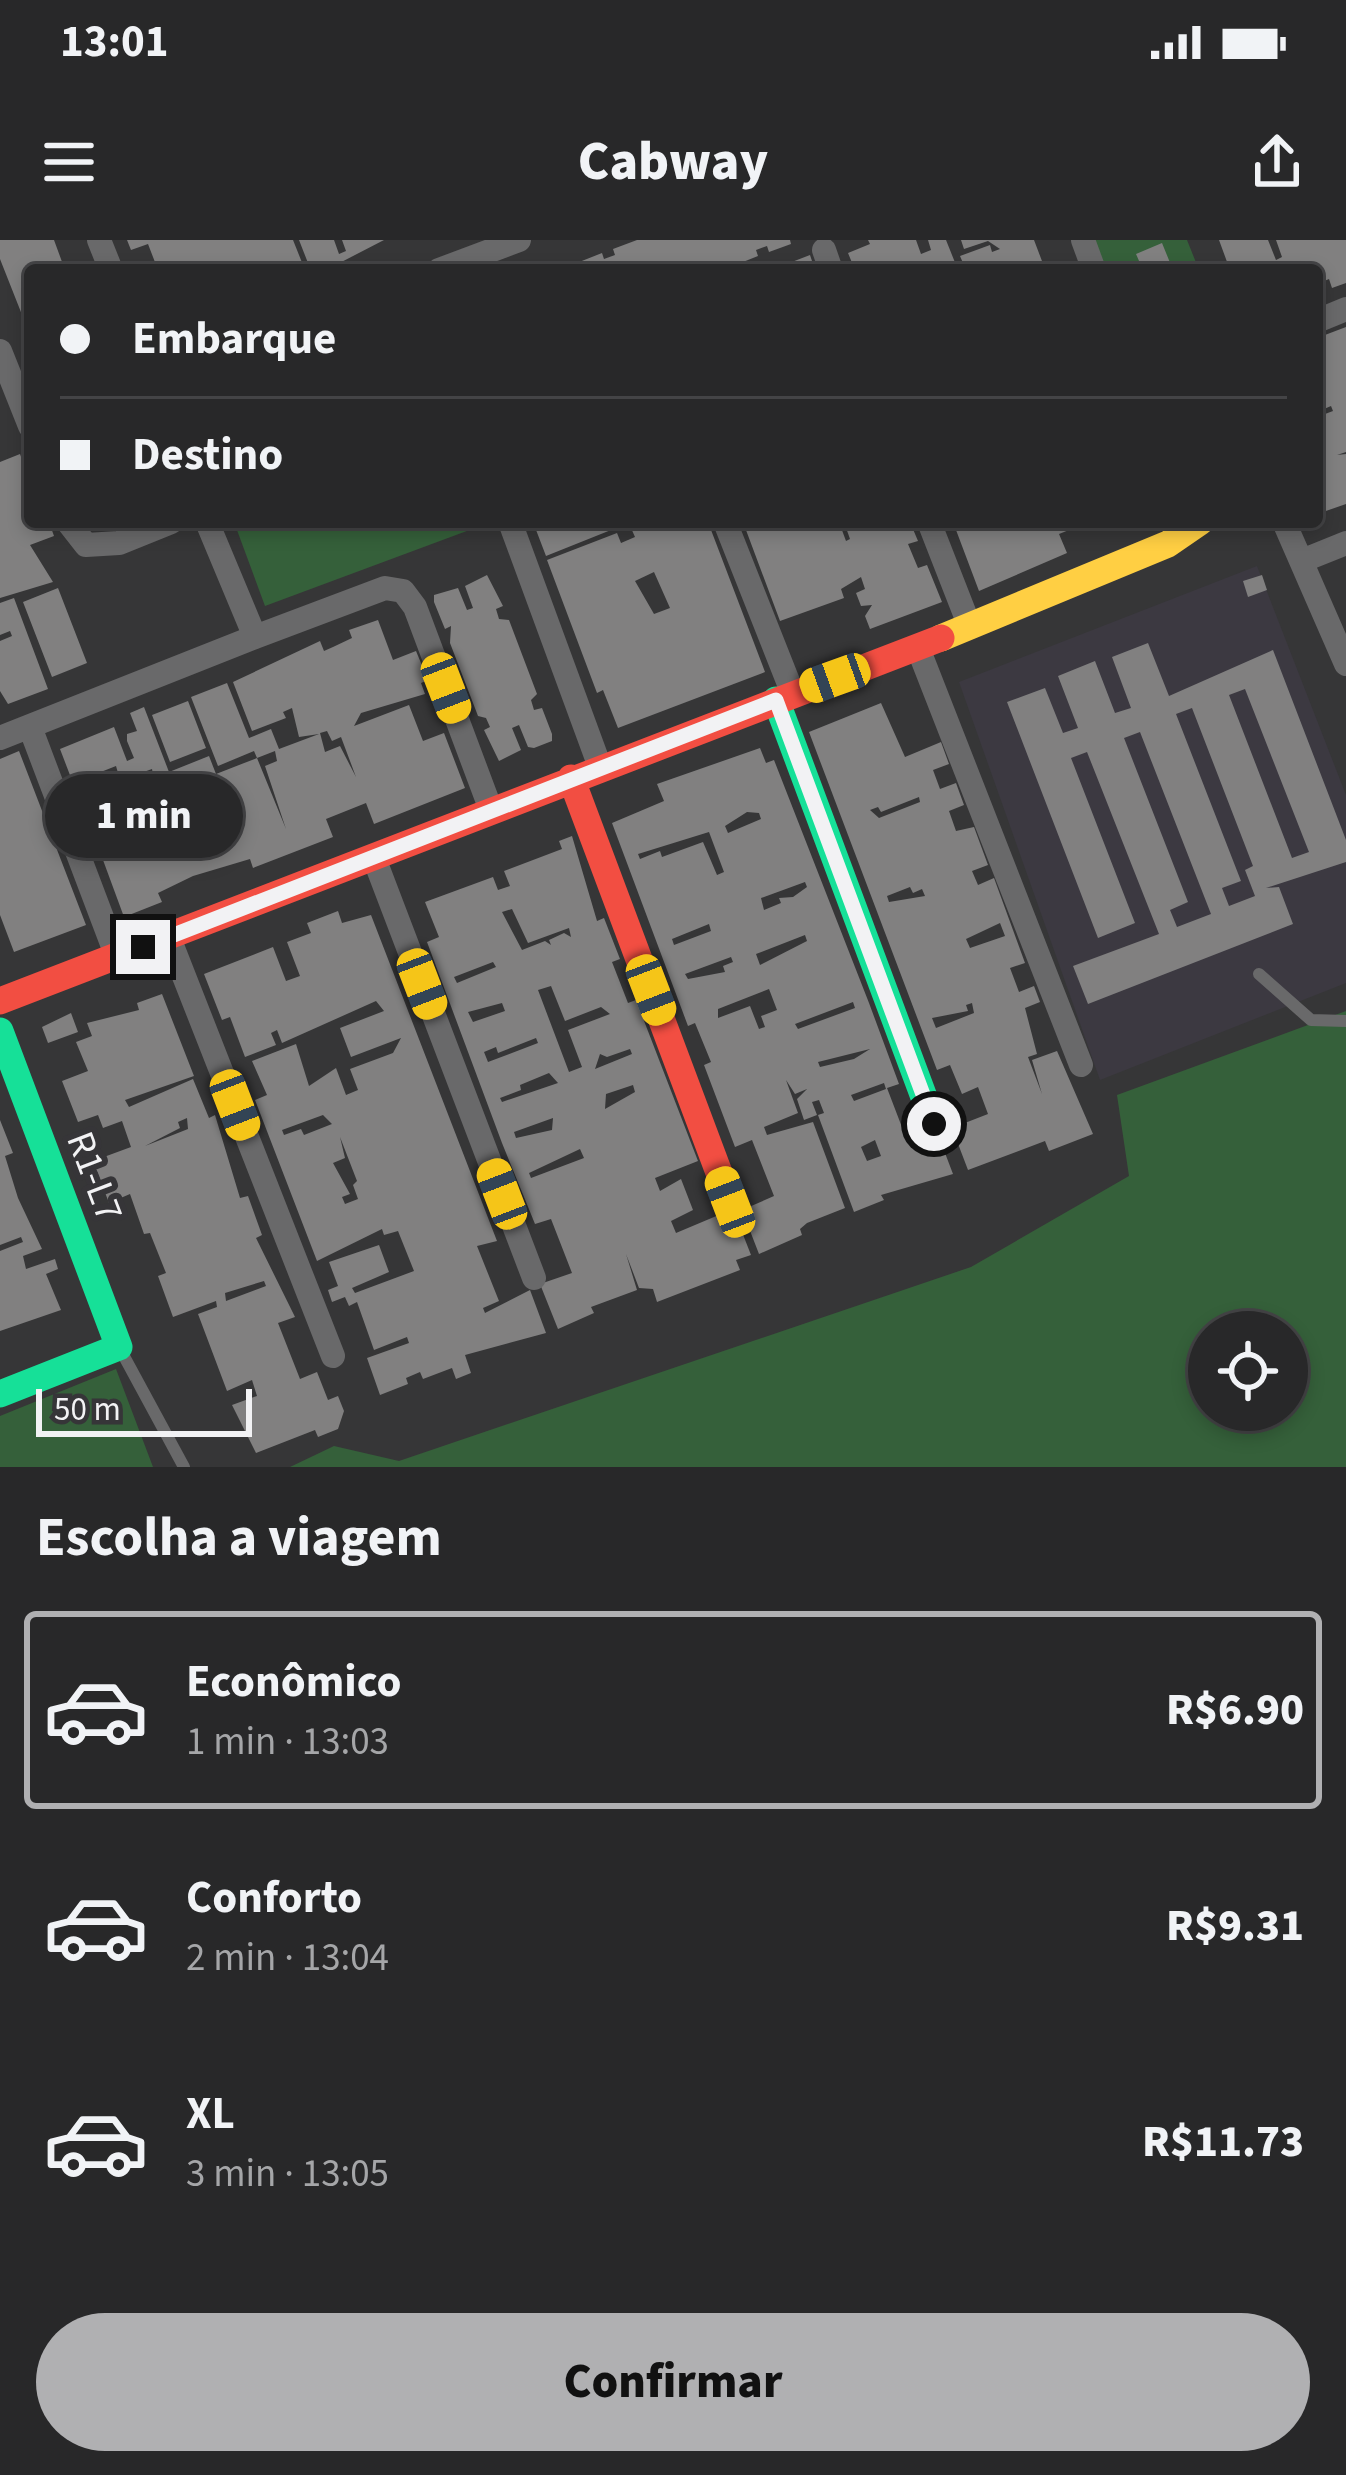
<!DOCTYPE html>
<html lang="pt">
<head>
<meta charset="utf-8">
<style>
	:root { --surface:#282829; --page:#303031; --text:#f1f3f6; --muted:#a5a6a8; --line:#444446; --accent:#b0b0b2 }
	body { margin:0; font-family:"Source Sans 3",sans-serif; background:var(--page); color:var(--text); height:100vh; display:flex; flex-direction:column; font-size:45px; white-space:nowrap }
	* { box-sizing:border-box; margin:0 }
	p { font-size:39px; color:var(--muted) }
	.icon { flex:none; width:66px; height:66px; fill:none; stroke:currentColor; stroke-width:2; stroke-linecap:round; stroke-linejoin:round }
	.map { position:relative; height:1227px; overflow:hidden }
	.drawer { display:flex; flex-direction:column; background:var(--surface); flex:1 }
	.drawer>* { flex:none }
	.guide { position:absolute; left:24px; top:24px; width:1299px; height:264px; border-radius:12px; box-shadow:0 6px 18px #0003,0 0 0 3px var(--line); display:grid; align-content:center; height:264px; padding:0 36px; background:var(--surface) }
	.controls { position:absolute; left:1188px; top:1071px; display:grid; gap:24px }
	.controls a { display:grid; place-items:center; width:120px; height:120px; border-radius:50%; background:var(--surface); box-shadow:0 6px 18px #0003,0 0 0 3px var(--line); font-size:60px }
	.scale { position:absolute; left:36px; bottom:30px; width:216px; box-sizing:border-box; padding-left:12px; border:6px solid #f2f2f4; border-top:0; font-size:33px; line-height:42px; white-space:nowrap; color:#f2f2f4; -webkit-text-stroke:9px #363538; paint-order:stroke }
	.end { position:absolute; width:54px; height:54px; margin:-27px; border:15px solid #f2f2f4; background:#111; box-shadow:0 0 0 6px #111 }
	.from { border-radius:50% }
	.bubble { position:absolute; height:84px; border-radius:42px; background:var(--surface); box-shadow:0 6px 18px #0003,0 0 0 3px var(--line); font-size:39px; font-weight:800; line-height:84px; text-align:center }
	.car { position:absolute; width:36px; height:72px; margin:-36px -18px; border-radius:15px; box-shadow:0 0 9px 3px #0007; background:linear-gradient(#f5c518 24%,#345 0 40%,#f5c518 0 76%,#345 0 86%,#f5c518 0) }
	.guide b { display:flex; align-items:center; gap:42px; height:114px; font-size:45px }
	.guide b+b { border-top:3px solid var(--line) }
	.guide i { width:30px; height:30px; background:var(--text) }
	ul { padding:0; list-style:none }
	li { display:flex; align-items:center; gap:36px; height:198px; margin:0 24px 18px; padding:0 12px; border:6px solid transparent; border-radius:12px }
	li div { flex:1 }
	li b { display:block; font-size:45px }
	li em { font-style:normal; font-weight:800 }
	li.selected { border-color:var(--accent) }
	li>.icon { width:108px; height:108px; stroke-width:1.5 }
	h2 { padding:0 36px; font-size:54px; line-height:144px }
	.action { display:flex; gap:24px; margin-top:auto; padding:24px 36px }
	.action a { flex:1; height:138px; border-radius:72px; background:var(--accent); color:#111; font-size:48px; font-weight:800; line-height:138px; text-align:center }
	.status { display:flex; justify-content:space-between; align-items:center; height:84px; padding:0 60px; background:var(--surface); direction:ltr }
	.status svg { height:33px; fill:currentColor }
	header { display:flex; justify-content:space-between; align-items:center; height:156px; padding:0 36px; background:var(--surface); font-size:54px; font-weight:800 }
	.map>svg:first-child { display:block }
	.built { fill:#3c3941 }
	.green { fill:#35603a; fill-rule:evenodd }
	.building { fill:#818080; fill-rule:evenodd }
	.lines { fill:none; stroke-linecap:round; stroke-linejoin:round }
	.lane { stroke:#69696a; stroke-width:12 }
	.street { stroke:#69696a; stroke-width:24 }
	.fast { stroke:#16e098; stroke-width:27 }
	.slow { stroke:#ffcf43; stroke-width:27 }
	.jam { stroke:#f24e42; stroke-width:27 }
	.route { stroke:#f2f2f4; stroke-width:15 }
	.labels { text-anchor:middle; stroke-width:12; stroke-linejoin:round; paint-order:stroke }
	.street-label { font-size:39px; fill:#f2f2f4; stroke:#363538 }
</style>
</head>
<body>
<div class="status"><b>13:01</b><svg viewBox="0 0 49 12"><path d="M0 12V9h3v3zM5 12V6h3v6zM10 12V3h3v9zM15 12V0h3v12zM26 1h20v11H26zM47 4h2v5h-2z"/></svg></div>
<header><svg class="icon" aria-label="menu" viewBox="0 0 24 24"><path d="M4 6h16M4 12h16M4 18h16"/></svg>Cabway<svg class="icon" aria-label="share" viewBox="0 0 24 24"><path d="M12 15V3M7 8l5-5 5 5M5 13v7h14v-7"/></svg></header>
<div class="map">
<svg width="1346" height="1227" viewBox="0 0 1346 1227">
	<rect width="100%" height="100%" fill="#363637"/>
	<path class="built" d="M1257 326 1346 555V743L1100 840 959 442Z"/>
	<path class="green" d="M1094 0H1187L1199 30H1105Z
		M234 282H491L265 366Z
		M1346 771V1227H290L334 1206 399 1221 971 1027 1129 936 1117 855ZM1209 1092H1287V1170H1209Z
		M116 1129 153 1227H0V1176Z"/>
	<path class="building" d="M0 0H54L65 30H30V95L0 19Z
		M127 0H293L303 25 308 23 299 0H334L339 14 346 11 342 0H384L326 30H158L148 4 131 10Z
		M637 0H790L791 4 769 12 767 6 756 10 758 16 728 28 726 21 715 25 716 30H559L602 13 604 19 615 15 613 9Z
		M868 0H916L921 14 931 10 928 0H946L958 30H855L848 13 870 4Z
		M961 0H1034L1045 29 966 30 960 16 990 5 992 12 1000 9 988 1 964 9Z
		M1219 0H1268L1276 20 1282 17 1276 0H1346V43L1332 48 1329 39 1317 44V30H1230Z
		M1162 3 1173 30H1143L1136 14Z
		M810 15 815 30H771Z
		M1346 87V212L1337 215 1346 214V264L1323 272 1317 255V225L1324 222 1317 218V177L1333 171 1331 166 1317 172V98Z
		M20 214 30 241V282H49L54 296 30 305 53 342 0 358V222Z
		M533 282H631L546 316Z
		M648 282H708L765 432 618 488 603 450 597 453 547 320 617 293 621 303 635 297 631 288ZM654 332 670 368 654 374 635 341Z
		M743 282H796L799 291 798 282H839L846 301 850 299 844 282H910L918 301 908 304 918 328 927 325 942 362 870 389 865 376 872 365 861 366 856 353 865 349 861 337 841 349 844 358 780 381Z
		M953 282H1089L1059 294 1067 313 979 351Z
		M487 335 503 366 496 369 499 379 509 380 537 454 531 460 534 470 542 468 552 494V501L534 508 528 507 519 485 512 488 521 510 499 521 484 490 490 487 486 478 478 476 450 403 451 386 445 389 434 362V355L458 348 467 370 473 368 465 346Z
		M1262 335 1267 350 1248 357 1243 341Z
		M58 348 87 423 52 437 23 362Z
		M14 358 48 449 8 464 0 451V401L12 396 10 391 0 395V363Z
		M378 380 393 420 416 411 428 440 421 443 425 454 361 473 354 486 409 465 423 501 444 493 465 548 374 584 366 563 326 579 333 597 253 628 250 619 193 636 158 653 162 662 124 677 89 582 144 567 150 581 173 579 176 589 189 583 202 618 206 616 188 568 220 558 226 560 236 583 227 548 182 564 176 549 157 557 152 529 141 533 149 554 106 571 95 543 118 533 116 526 73 543 60 509 114 487 127 521 134 518 127 501V494L137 491 130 473 144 467 169 532 209 516 216 534 257 518 286 589 265 526 277 521 275 511 257 518 254 511 218 526 191 457 227 443 249 498 271 489 279 509 319 494 299 497 292 468 283 472 286 478 252 491 233 442 320 401 324 411 333 407 352 398 349 390ZM327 491 332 501 341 497 356 537 340 506 325 512 320 493Z
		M1148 403 1169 456 1273 410 1346 600V622L1266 648 1279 647 1293 684 1088 764 1073 726 1159 694 1087 512 1071 518 1135 683 1098 698 1007 462 1045 448 1063 493 1078 488 1058 436 1095 421 1115 473 1131 468 1112 417ZM1245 449 1309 612 1292 618 1229 455ZM1192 468 1253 626 1245 630 1255 656 1229 666 1222 648 1241 641 1176 474ZM1140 492 1211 674 1177 687 1170 670 1188 662 1124 498Z
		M188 461 206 508 170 522 152 475Z
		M881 463 905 517 941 502 949 524 933 530 940 549 956 543 964 565 949 571 956 591 974 587 988 625 972 631 978 645 994 638 1025 723 1010 728 1019 752 1034 746 1040 762 1025 768 1037 814 1028 817 1042 854 1032 820 1057 811 1093 894 1049 911 1045 901 968 930 952 888 988 874 978 847 962 854 950 825 937 830 809 492ZM919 557 920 562 879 578 870 570 878 567 881 572ZM910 647 913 653 922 649 925 656 889 662 887 656ZM1000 683 1005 696 970 708 966 699ZM972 763 974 773 936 788 932 778 968 771 966 765Z
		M760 508 766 523 774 520 869 763 899 844 887 848 908 903 937 892 953 934 881 955 884 960 854 972 818 875 824 873 819 860 812 862 817 875 804 880 797 859 807 849 795 854 786 840 798 873 764 887 767 895 813 882 845 968 807 983 800 989 802 995 759 1014 742 970 774 956 752 900 735 907 704 825 711 822 695 783 688 786 612 583 664 561 657 544ZM747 572 759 573 761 579 728 593 725 586ZM709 592 724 632 717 635 703 602 662 617 660 611 640 619 638 614ZM805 642 807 647 793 657 779 658 781 663 764 670 761 658ZM709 684 711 691 674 705 672 699ZM805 695 807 701 760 725 756 714ZM731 717 733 722 723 726 725 732 688 739 685 734ZM769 749 777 770 761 776 765 787 759 789 750 766 718 778V769ZM853 762 855 768 798 789 795 784ZM870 809 854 819 820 827 818 822ZM884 843 886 849 854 861 851 855ZM875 900 881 916 867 921 861 907Z
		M19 511 86 685 14 712 0 675V519Z
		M572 596 597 681 604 678 620 719 612 722 628 763 636 760 698 921 655 938 660 951 681 939 693 970 671 981 676 993 733 969 751 1015 736 1020 740 1030 657 1062 653 1049 639 1048 626 1014 637 1050 591 1067 594 1073 558 1089 540 1044 572 1033 551 979 535 984 502 903 427 702 439 697 425 662 493 637 498 650 510 646 504 631 562 609 559 601ZM512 669 528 703 569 688 571 697 564 693 549 700 551 705 545 701 522 710 502 672ZM493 722 496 727 457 743 454 737ZM551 746 565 781 601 767 610 774 568 790 582 827 569 832 538 750ZM502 763 505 771 473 782 468 772ZM536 798 538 803 488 822 484 812 496 807 498 813ZM630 809 632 814 595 829 600 814 607 817ZM549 833 558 843 502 862 500 858 521 850 520 845ZM633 845 635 852 605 869 606 854ZM553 878 552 890 516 898 514 892ZM580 909 584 918 531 938 529 933Z
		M338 671 342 683 371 675 497 1001 477 1006 499 1061 483 1068 485 1073 530 1050 546 1093 465 1115 471 1133 456 1139 452 1128 423 1139 420 1132 406 1138 408 1144 380 1155 367 1118 409 1103 407 1097 374 1110 357 1062 349 1066 345 1057 332 1062 328 1050 338 1046 329 1022 379 1005 389 1032 352 1048 355 1053 414 1031 398 991 384 995 382 989 317 1021 255 860 267 855 252 821 296 804 309 846 336 828 346 855 358 850 350 829 393 813 401 798 351 817 340 788 384 771 376 761 282 803 277 790 271 793 276 805 245 817 230 777 222 780 204 734 273 707 286 741 300 736 287 702 311 693 307 683ZM323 875 332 884 304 895 301 889 284 895 282 890ZM340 897 357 941 353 945 358 959 345 964 342 957 350 954 333 923 345 918Z
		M162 754 194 836 125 860 129 867 193 839 209 878 215 875 240 958 248 956 262 995 256 998 295 1077 278 1083 300 1139 317 1132 328 1160 338 1156 344 1171 338 1189 318 1197 315 1190 256 1213 232 1165 257 1156 252 1140 227 1151 198 1074 217 1067 216 1061 173 1077 158 1036 166 1033 150 993 144 994 130 954 109 963 93 921 131 907 122 881 103 888 98 875 78 882 62 841 88 831 76 802 92 796 87 783 139 770 137 763ZM187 878 188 889 145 906 180 888 178 882ZM264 1041 266 1046 226 1061 225 1053Z
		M71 773 78 792 48 803 42 787Z
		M0 880 13 913 5 916 18 958 42 1009 23 1016 26 1029 55 1019 58 1029 46 1034 61 1070 0 1091V1011L23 1002 21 997 0 1005Z"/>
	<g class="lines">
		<path class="lane" d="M1259 734 1311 780 1346 781
			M119 1107 184 1227"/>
		<path class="street" d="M99 0 111 30
			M1083 0 1094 30
			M824 10 831 30
			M439 30 519 0
			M1317 81 1346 69
			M0 111 30 186
			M68 282 86 305 119 303 171 282
			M510 282 600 527
			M725 282 793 454
			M929 282 970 387
			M1284 282 1346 424
			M1304 320 1346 303
			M255 397 385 348 403 351 415 367 491 570
			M918 408 1081 825
			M30 487 117 717
			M0 498 255 397 207 282
			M374 618 534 1038
			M169 698 333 1116"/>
		<path class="fast" d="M776 460 934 884
			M0 791 119 1107 0 1154"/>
		<path class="slow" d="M941 398 1168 304 1200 282"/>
		<path class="jam" d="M571 538 730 962
			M0 761 941 398"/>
	</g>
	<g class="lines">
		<path class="route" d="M143 707 776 460 934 884"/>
	</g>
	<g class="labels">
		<g class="street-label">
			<text transform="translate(96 936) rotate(69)" y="14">R1-L7</text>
		</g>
	</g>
</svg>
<div class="controls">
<a><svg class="icon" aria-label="locate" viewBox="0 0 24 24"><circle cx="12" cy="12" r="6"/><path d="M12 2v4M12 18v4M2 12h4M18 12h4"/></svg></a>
</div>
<div class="scale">50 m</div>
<i class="end from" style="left:934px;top:884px"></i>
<i class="end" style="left:143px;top:707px"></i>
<div class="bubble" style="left:45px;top:534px;width:198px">1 min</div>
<i class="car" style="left:835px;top:438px;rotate:250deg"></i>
<i class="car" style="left:446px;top:448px;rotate:159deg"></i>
<i class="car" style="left:422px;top:744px;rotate:159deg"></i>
<i class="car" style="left:651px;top:750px;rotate:159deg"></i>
<i class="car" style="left:235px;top:865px;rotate:159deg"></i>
<i class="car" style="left:502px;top:954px;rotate:339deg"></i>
<i class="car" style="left:730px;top:962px;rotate:339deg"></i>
<div class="guide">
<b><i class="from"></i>Embarque</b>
<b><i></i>Destino</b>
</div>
</div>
<section class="drawer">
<h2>Escolha a viagem</h2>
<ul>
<li class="selected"><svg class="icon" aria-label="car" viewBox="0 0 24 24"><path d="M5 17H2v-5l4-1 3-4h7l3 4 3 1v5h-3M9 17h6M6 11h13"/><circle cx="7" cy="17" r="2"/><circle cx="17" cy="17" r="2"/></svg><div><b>Econômico</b><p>1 min · 13:03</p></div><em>R$6.90</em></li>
<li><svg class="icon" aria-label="car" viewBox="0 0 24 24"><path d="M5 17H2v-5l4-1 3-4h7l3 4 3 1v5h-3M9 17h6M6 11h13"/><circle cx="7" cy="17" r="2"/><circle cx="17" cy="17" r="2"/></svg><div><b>Conforto</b><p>2 min · 13:04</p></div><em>R$9.31</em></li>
<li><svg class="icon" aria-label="car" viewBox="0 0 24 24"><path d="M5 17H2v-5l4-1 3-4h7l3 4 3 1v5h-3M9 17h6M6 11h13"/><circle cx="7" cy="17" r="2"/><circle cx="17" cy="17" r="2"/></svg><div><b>XL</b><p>3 min · 13:05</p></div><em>R$11.73</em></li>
</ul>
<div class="action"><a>Confirmar</a></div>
</section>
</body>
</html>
